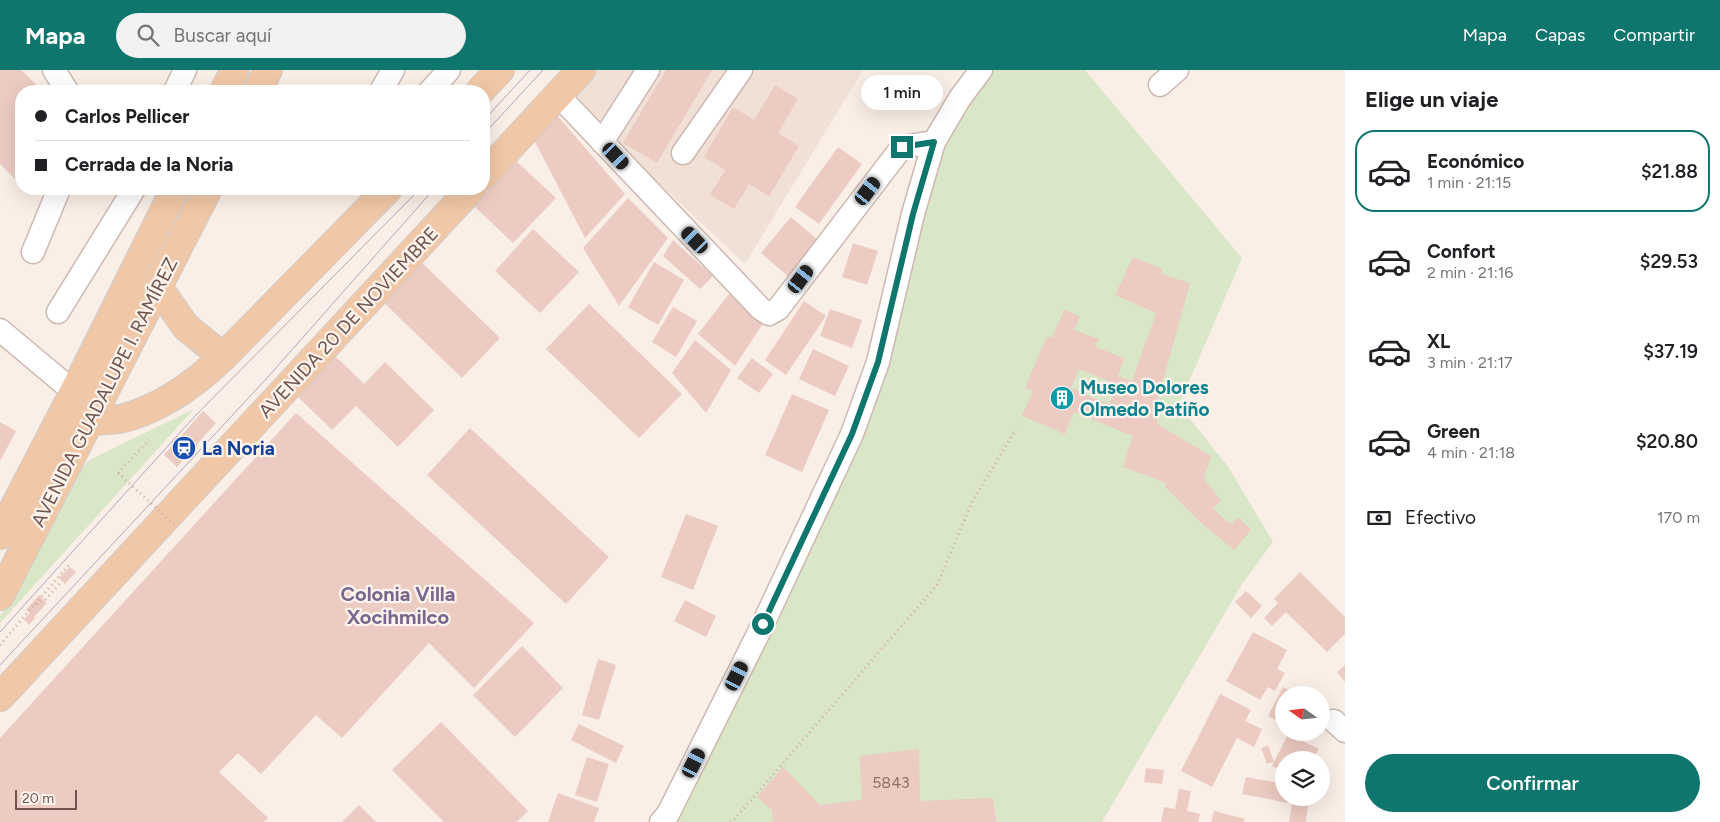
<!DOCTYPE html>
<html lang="es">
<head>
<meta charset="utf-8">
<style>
	:root { --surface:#fff; --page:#f2f2f2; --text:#202124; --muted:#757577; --line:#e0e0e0; --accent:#0f766e }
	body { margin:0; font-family:Figtree,sans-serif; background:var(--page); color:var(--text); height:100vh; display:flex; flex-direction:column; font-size:19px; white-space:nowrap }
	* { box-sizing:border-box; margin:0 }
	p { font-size:16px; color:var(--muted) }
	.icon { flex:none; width:28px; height:28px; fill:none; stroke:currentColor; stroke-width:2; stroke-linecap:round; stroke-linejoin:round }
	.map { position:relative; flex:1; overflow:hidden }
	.side { display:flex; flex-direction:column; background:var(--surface); width:375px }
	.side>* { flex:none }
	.hud { position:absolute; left:15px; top:15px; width:475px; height:110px; border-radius:20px; box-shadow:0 5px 20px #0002; display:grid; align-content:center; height:110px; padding:0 20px; background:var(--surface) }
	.needle { width:32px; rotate:285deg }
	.buttons { position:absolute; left:1275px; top:616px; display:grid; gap:10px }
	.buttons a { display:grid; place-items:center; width:55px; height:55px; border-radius:50%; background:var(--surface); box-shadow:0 5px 20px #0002; font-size:25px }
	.scale { position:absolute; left:15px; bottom:12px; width:62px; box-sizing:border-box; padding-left:5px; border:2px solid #71544e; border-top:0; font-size:14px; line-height:18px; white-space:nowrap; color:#71544e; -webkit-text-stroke:4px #fdf4ed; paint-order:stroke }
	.end { position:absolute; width:22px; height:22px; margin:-11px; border:6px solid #0f766e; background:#fff; box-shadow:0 0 0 2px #fff }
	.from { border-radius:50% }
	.bubble { position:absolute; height:35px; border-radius:18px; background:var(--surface); box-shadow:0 5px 20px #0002; font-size:16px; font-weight:600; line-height:35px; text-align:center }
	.car { position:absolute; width:15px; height:30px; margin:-15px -8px; border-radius:6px; box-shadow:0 0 4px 1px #0007; background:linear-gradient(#222 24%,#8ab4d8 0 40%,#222 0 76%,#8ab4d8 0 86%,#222 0) }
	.hud b { display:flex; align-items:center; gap:18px; height:48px; font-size:19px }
	.hud b+b { border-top:1px solid var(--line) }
	.hud i { width:12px; height:12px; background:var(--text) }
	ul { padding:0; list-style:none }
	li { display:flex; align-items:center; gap:15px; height:82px; margin:0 10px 8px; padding:0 10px; border:2px solid transparent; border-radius:20px }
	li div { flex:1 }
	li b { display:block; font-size:19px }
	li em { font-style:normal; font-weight:600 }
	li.on { border-color:var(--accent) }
	li>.icon { width:45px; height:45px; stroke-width:1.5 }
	h2 { padding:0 20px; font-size:22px; line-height:60px }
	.pay { display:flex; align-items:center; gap:12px; height:55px; padding:0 20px; font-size:19px }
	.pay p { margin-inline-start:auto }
	.primary-button { display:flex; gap:10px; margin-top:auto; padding:10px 20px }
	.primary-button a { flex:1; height:58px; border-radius:30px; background:var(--accent); color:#fff; font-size:20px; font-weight:600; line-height:58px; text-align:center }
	header { display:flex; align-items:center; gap:30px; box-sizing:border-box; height:70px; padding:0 25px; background:var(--accent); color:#fff }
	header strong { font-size:24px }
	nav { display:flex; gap:28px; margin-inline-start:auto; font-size:18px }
	.search { width:350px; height:45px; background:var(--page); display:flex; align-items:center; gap:12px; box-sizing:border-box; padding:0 18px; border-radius:28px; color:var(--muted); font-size:19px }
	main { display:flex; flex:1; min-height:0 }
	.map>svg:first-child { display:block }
	.residential { fill:#f1e0d6 }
	.green { fill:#d9e6c7 }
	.building { fill:#eccbc2; fill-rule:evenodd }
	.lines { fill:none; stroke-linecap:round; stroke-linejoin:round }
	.minor-casing { stroke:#cdb8b1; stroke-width:25 }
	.major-casing { stroke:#d4ccca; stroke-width:30 }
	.path { stroke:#d1aea5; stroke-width:3; stroke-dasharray:1 4; stroke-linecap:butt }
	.minor { stroke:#fff; stroke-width:22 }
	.major { stroke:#f1c8a7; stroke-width:28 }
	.tram { stroke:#b0a6c2; stroke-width:1 }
	.path-bridge { stroke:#d1aea5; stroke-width:3; stroke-dasharray:1 4; stroke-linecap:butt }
	.route { stroke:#0f766e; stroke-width:6 }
	.labels { text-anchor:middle; stroke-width:4.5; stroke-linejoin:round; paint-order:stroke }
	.number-label { font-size:16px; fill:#90726b }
	.street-label { font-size:19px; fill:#71544e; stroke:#fdf4ed }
	.culture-label { font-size:19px; font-weight:bold; fill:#0d838f; stroke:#fdf4ed; text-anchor:start }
	.transit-label { font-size:19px; font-weight:bold; fill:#164399; stroke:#fdf4ed; text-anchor:start }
	.neighbourhood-label { font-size:20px; font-weight:bold; fill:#79668c; stroke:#fdf4ed }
</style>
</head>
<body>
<header>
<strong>Mapa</strong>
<div class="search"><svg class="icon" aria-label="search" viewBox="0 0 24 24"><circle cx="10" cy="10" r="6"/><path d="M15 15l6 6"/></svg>Buscar aquí</div>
<nav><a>Mapa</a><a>Capas</a><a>Compartir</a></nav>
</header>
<main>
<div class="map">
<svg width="1345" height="752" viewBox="0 0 1345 752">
	<rect width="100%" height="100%" fill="#faefe7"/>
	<path class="residential" d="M597 0H863L745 194 570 30Z"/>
	<path class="green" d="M983 0H1085L1242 188 1179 335 1229 398 1273 472 1242 514 1102 752H676L666 736 751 551 850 358 927 89Z
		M194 339 0 553V546L82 397 91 389Z"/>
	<path class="building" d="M0 0H21L43 21H21V115L0 94Z
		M666 0H712L657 93 623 73Z
		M775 15 798 29 778 63 799 76 769 126 749 114 734 139 710 125 725 100 704 87 733 37 754 50Z
		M555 43 625 124 585 168 533 68Z
		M838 77 862 94 819 154 795 137Z
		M515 90 556 128 513 173 473 135Z
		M628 128 668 168 619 236 583 178Z
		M791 147 819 171 789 207 761 183Z
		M533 159 579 202 540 243 495 201Z
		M673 170 713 206 700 219 663 186Z
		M853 173 878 181 867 215 842 207Z
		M1133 187 1163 199 1161 204 1190 213 1153 347 1158 348 1157 354 1211 386 1204 408 1221 431 1213 439 1231 454 1238 447 1251 460 1234 480 1200 452 1165 417 1166 413 1123 397 1133 366 1074 342 1065 364 1022 346 1033 321 1025 318 1047 266 1052 268 1064 240 1080 246 1074 260 1099 269 1095 277 1124 288 1118 306 1132 311 1156 243 1115 225ZM1079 299 1117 315 1109 334 1071 318Z
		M417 188 500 268 462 308 379 228Z
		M654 192 684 210 658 255 628 237Z
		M729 224 764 252 735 296 698 264Z
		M804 231 826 246 786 305 765 290Z
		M589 234 682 324 639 368 546 279Z
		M673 237 697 251 676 287 652 272Z
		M830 239 862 250 852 278 820 266Z
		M695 270 731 300 706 343 672 303Z
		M813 279 849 296 835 326 799 309Z
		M330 281 364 314 385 292 434 340 398 377 356 336 332 360 291 320Z
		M752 288 773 304 759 323 737 308Z
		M792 324 829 340 802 402 765 385Z
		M203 341 216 353 177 397 164 385Z
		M296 343 534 553 474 618 429 573 342 668 316 645 261 704 238 683 219 702 268 748 264 752H0V668Z
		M0 352 16 361 0 391Z
		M470 358 609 487 566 534 427 405Z
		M686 444 718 456 693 520 661 507Z
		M70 497 76 502 65 514 59 508Z
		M1300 502 1345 547V564L1327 582 1286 542 1272 556 1264 548 1278 533 1274 529Z
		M1246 521 1262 536 1251 548 1235 532Z
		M39 525 47 533 34 547 35 548 29 555 24 549 30 543 26 540Z
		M685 530 716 546 706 567 674 551Z
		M1253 562 1287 580 1277 599 1285 603 1275 621 1268 617 1260 630 1226 611Z
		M522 576 563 618 515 667 473 625Z
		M598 589 616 595 599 650 582 645Z
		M1345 595V612L1337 602Z
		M1283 617 1299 625H1284V654L1268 646Z
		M1220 624 1251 640 1245 651 1262 659 1254 677 1237 668 1212 717 1181 701Z
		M441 652 528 741 517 752H444L392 700Z
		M579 654 624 676 616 693 571 670Z
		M1301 662H1315L1312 668Z
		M1288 664 1319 679 1313 690H1284V702L1272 696Z
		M1268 675 1274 692 1267 694 1261 678Z
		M919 679 920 731 993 728 996 752H773L772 740 757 727 783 697 820 735 862 730 860 686Z
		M587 687 609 694 597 732 575 725Z
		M1146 698 1164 700 1162 714 1144 712Z
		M1246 707 1284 714V728H1289L1288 733 1242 724Z
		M1179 719 1191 721 1187 741 1200 744 1198 752H1161L1164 737 1175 739Z
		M558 723 599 738 594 752H548Z
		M1292 733 1308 736 1306 752H1289Z
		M359 735 376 752H342Z
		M1214 741 1245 749 1244 752H1211Z"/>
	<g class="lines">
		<g class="minor-casing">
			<path id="minor" d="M54 0 67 21
				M1160 15 1177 0
				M175 21 185 0
				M381 21 393 0
				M430 21 449 0
				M558 25 761 239 769 244 778 239 902 77 934 72
				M602 72 648 0
				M683 83 741 0
				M33 182 59 119
				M58 242 134 119
				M0 260 74 322
				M1334 651 1345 661
				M661 752 668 744 763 554 852 364 878 292 913 144 934 72 960 28 981 0"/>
		</g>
		<g class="major-casing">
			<path id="major" d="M224 21 235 0
				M258 21 268 0
				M480 21 500 0
				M484 105 581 0
				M158 217 186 257 223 287
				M57 354 120 349C161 339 194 315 223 287L388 119
				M0 465 74 322 175 119
				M0 526 208 119
				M0 627 471 119"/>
		</g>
		<path class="path" d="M118 403 149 370
			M35 534 69 495
			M0 575 34 535 45 530 62 511
			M730 752 733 751 937 515 972 432 1016 359"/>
		<use href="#minor" class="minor"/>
		<use href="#major" class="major"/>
		<path class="tram" d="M484 50 530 0
			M484 64 543 0
			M0 562 195 346 420 119
			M0 595 267 308 434 119"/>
		<path class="path-bridge" d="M118 403 177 457"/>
	</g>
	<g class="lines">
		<path class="route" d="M763 554 852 364 878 292 913 144 934 72 902 77"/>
	</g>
	<defs>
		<g id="building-disc" transform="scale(1.25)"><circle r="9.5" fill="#0f9aa8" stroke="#fdf4ed"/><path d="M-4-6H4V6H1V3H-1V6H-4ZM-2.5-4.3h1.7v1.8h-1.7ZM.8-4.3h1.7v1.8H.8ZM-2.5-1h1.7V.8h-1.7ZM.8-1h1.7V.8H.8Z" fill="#fff"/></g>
		<g id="station-disc" transform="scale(1.25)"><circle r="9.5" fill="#1a4fb4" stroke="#fdf4ed"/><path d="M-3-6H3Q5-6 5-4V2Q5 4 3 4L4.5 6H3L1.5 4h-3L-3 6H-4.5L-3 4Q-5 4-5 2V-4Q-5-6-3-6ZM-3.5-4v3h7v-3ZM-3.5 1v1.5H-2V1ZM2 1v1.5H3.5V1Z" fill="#fff"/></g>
	</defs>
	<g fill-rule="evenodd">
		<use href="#building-disc" x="1062" y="328"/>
		<use href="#station-disc" x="184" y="378"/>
	</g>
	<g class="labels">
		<g class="number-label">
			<text x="891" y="718">5843</text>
		</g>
		<g class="street-label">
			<text transform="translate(348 252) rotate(-47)" y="7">AVENIDA 20 DE NOVIEMBRE</text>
			<text transform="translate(104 322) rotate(-63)" y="7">AVENIDA GUADALUPE I. RAMÍREZ</text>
		</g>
		<g class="culture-label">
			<text x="1080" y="324">Museo Dolores<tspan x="1080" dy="22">Olmedo Patiño</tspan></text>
		</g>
		<g class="transit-label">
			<text x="202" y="385">La Noria</text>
		</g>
		<g class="neighbourhood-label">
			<text x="398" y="531">Colonia Villa<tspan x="398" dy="23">Xocihmilco</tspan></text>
		</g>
	</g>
</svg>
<div class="buttons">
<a><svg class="needle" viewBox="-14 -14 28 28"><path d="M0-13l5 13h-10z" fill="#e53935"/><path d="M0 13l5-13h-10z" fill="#757577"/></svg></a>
<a><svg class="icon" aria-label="layers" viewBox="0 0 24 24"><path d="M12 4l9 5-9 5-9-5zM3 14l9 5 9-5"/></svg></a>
</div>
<div class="scale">20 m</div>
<i class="end from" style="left:763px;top:554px"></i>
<i class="end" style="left:902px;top:77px"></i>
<div class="bubble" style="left:861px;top:5px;width:82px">1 min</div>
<i class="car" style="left:616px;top:86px;rotate:137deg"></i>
<i class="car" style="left:868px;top:121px;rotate:37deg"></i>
<i class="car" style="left:695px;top:170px;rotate:316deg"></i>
<i class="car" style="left:801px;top:209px;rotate:37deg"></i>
<i class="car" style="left:737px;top:606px;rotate:27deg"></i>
<i class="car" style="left:694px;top:693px;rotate:27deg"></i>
<div class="hud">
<b><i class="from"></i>Carlos Pellicer</b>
<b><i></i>Cerrada de la Noria</b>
</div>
</div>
<section class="side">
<h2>Elige un viaje</h2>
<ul>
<li class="on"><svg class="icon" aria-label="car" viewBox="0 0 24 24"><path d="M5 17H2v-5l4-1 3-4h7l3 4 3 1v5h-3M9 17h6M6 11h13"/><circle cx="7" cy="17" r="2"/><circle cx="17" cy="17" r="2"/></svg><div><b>Económico</b><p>1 min · 21:15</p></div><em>$21.88</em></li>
<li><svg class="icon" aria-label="car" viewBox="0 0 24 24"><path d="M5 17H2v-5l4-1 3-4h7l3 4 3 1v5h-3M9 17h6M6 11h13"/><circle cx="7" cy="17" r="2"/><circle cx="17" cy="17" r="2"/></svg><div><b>Confort</b><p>2 min · 21:16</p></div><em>$29.53</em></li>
<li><svg class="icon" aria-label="car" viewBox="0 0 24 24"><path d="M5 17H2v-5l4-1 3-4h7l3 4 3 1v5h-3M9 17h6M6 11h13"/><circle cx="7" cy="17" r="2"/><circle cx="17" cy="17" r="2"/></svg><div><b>XL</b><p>3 min · 21:17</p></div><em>$37.19</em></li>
<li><svg class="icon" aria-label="car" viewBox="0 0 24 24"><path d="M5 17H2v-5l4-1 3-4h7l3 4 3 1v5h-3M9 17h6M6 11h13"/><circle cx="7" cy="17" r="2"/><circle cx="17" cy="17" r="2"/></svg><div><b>Green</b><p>4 min · 21:18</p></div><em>$20.80</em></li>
</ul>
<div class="pay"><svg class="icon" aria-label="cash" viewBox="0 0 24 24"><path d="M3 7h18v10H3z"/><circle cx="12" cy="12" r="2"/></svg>Efectivo<p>170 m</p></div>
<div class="primary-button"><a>Confirmar</a></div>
</section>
</main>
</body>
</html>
